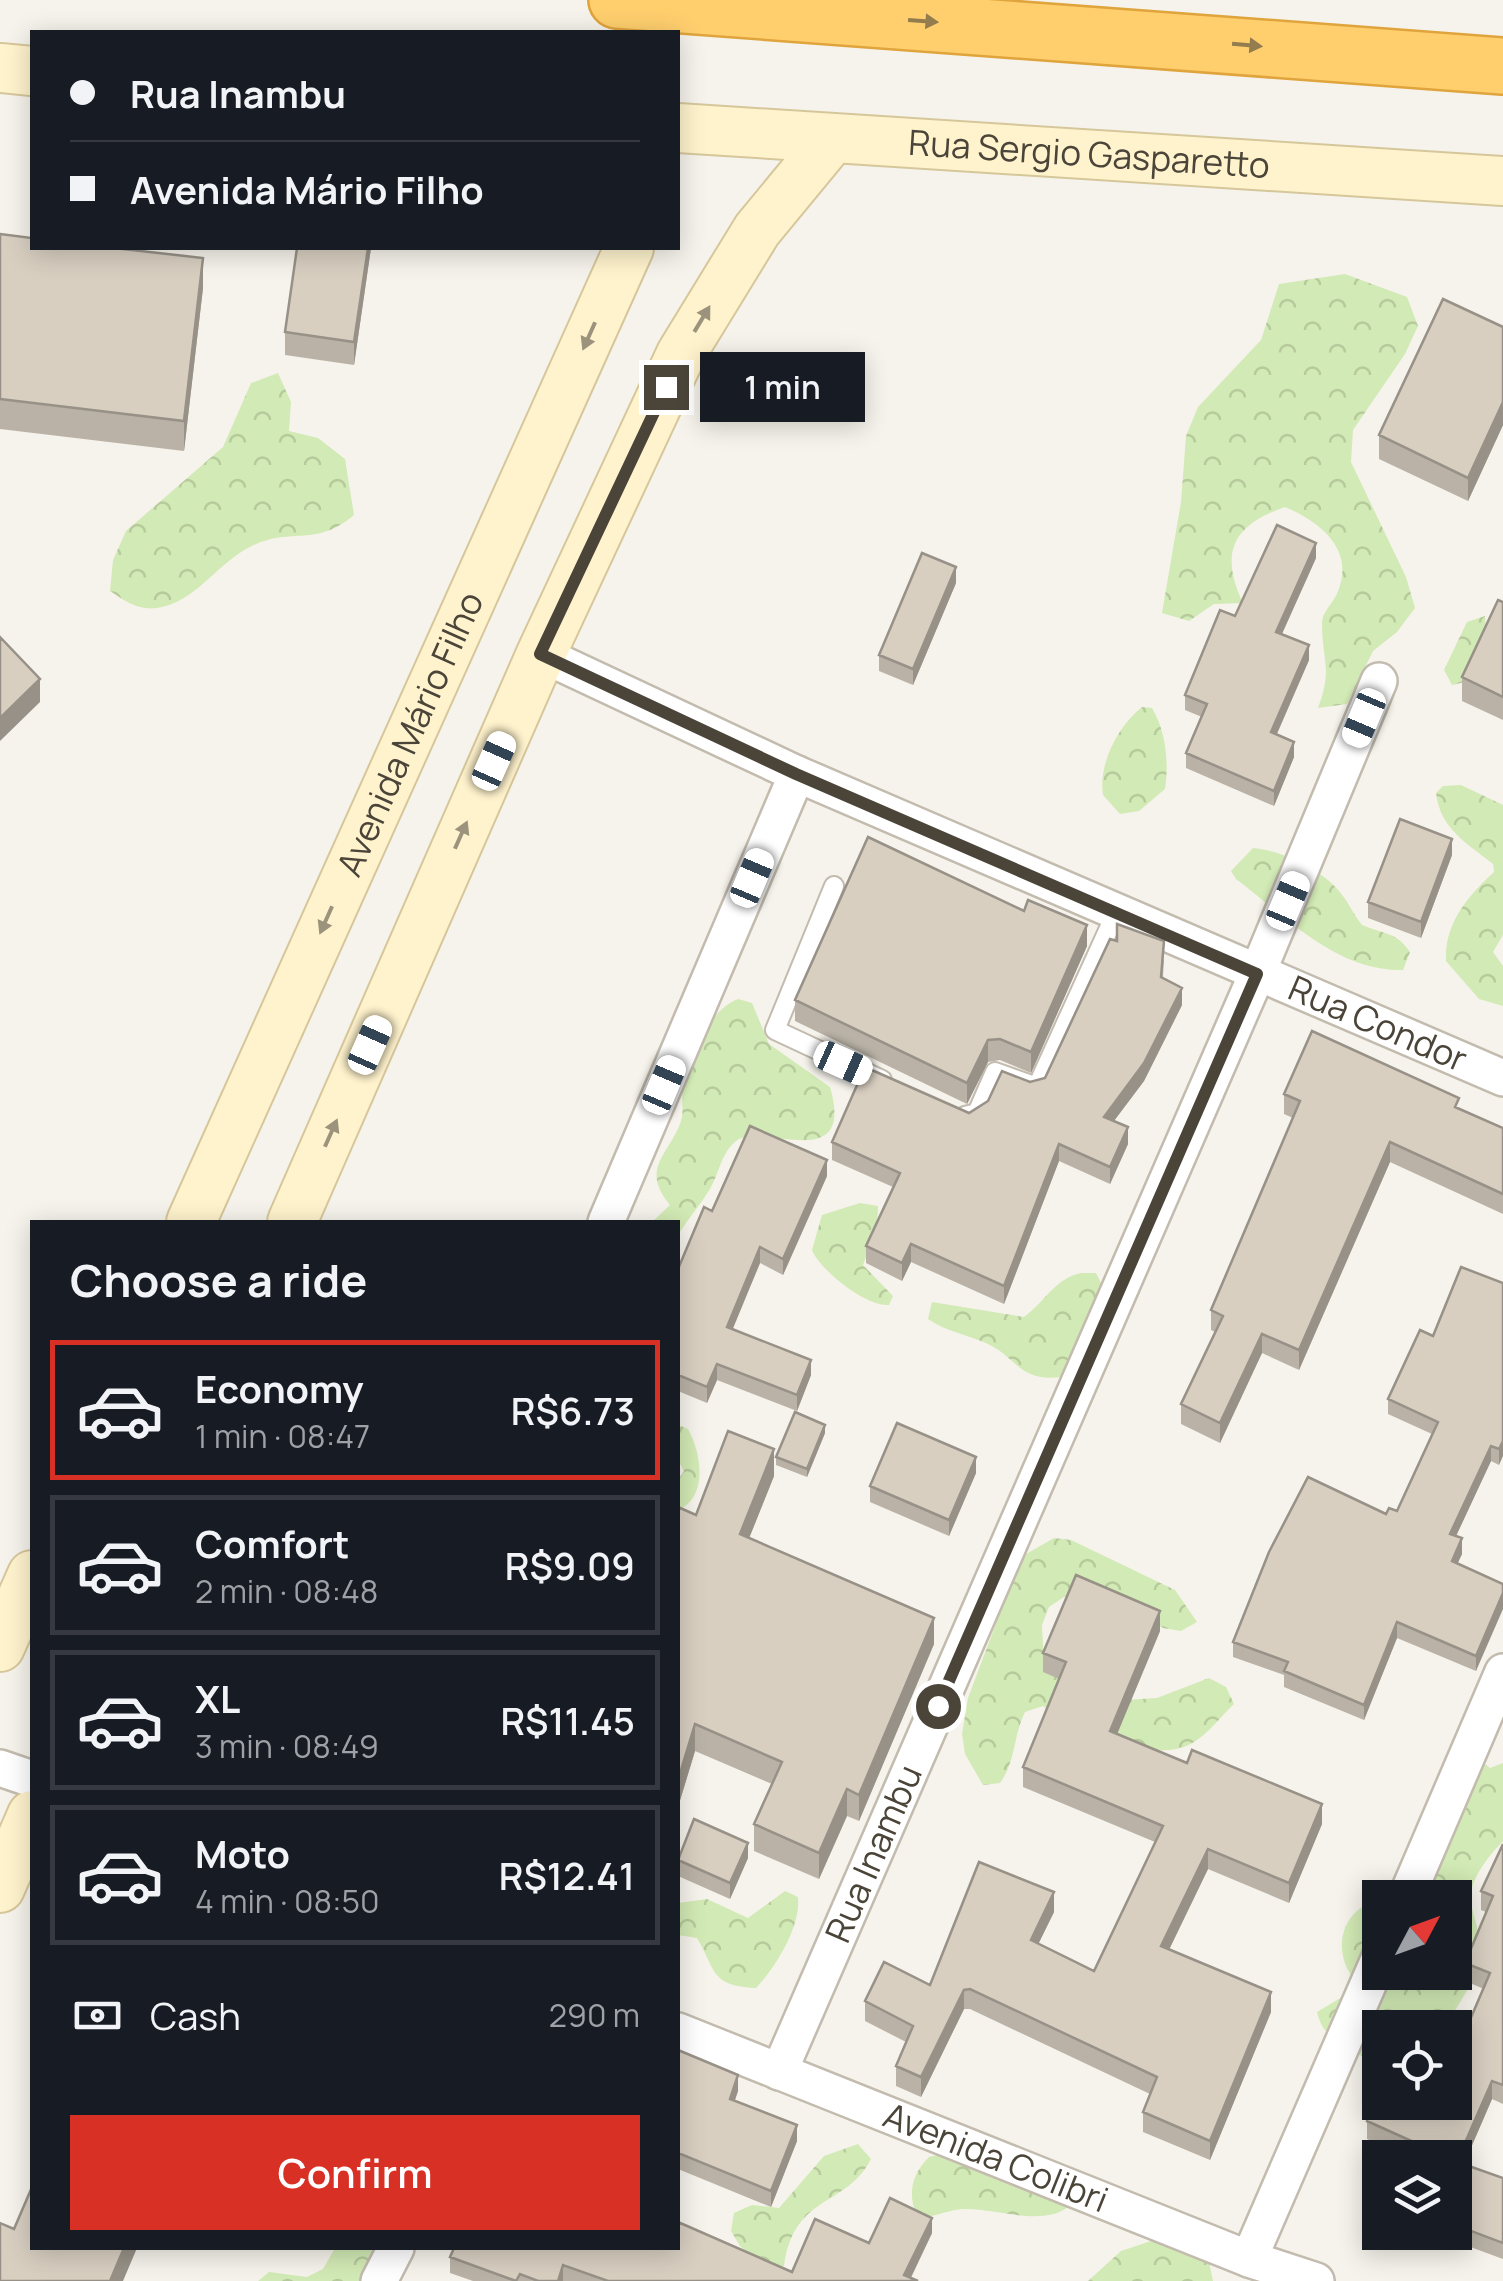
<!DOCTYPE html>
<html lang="en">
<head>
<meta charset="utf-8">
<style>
	:root { --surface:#171b24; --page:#20242c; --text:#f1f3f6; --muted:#9ea1a6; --line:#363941; --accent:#d93025 }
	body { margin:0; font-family:Manrope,sans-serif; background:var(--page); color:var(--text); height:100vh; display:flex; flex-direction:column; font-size:38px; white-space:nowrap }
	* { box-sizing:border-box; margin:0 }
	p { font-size:32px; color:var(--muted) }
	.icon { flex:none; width:55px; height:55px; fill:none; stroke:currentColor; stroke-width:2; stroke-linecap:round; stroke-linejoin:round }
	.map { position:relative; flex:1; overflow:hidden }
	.panel { position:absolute; left:30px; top:1220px; width:650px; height:1030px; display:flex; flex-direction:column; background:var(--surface); border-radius:0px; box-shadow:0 5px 25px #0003 }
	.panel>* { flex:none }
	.hud { position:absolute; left:30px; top:30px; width:650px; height:220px; border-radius:0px; box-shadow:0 5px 25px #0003; display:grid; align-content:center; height:220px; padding:0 40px; background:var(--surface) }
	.needle { width:65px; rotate:49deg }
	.fabs { position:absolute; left:1362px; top:1880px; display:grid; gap:20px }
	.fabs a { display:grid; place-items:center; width:110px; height:110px; border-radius:0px; background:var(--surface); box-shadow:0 5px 25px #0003; font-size:50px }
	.end { position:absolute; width:45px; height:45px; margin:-22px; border:12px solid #4b4439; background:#fff; box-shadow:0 0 0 5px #fff }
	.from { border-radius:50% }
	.bubble { position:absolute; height:70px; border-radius:0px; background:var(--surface); box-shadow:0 5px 25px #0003; font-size:32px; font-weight:600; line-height:70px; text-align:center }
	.car { position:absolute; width:30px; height:60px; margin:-30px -15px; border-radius:12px; box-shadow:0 0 8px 2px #0007; background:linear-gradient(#fff 24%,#345 0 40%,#fff 0 76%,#345 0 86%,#fff 0) }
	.hud b { display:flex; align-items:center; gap:35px; height:95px; font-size:38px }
	.hud b+b { border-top:2px solid var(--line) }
	.hud i { width:25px; height:25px; background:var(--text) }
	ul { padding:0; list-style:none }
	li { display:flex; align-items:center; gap:30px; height:140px; margin:0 20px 15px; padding:0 20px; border:5px solid var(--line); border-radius:0px }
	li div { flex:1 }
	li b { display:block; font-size:38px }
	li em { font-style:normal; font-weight:600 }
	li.current { border-color:var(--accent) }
	li>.icon { width:90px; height:90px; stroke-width:1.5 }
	h2 { padding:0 40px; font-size:45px; line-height:120px }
	.pay { display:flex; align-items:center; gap:25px; height:110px; padding:0 40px; font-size:38px }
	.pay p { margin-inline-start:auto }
	.cta { display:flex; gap:20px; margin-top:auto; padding:20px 40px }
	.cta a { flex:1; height:115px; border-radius:0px; background:var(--accent); color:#fff; font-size:40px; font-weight:600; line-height:115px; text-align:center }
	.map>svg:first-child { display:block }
	.forest { fill:url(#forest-crowns) }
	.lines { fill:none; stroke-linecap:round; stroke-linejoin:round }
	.lane-casing { stroke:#c2bbae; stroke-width:22 }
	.street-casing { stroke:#c2bbae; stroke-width:40 }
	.secondary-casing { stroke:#d6c79b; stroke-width:52 }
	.highway-casing { stroke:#e0a43c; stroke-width:60 }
	.lane { stroke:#fff; stroke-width:18 }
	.street { stroke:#fff; stroke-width:35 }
	.secondary { stroke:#fff3cd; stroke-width:48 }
	.highway { stroke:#ffcf6e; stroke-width:55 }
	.wall { fill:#bab2a6 }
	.shaded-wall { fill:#979187 }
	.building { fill:#d8cfc1; stroke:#979187; stroke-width:2.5 }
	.oneway { fill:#937c4e }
	.oneway2 { fill:#9c937c }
	.route { stroke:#4b4439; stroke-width:12 }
	.labels { text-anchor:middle; stroke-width:9; stroke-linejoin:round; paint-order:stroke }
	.street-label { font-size:35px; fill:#4b4439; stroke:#fff }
</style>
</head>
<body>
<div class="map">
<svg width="1503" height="2281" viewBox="0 0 1503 2281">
	<defs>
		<pattern id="forest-crowns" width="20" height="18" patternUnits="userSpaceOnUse" patternTransform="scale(2.5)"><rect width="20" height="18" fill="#d2eab5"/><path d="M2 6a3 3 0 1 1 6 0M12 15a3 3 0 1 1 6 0" fill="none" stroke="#b6ca9c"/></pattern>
	</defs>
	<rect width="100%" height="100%" fill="#f6f3ec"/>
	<path class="forest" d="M1345 274 1407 297 1418 326 1405 354 1353 430 1351 462 1406 577 1415 608 1397 632 1373 651 1347 704 1318 708C1333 668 1322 661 1322 623 1322 613 1331 605 1336 596 1357 552 1323 523 1285 507 1233 525 1219 552 1243 603L1214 604 1189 621 1162 613 1181 502 1186 436 1198 407 1261 340 1279 284Z
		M278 373 291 402 289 431 318 438 345 459 354 515C314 549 290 525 248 548 219 563 198 597 166 606 143 613 129 604 110 591L113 560 126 531 223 447 251 383Z
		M1485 616 1487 646 1470 681 1452 685 1444 670 1467 622Z
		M1142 707 1152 708C1166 731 1169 763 1165 789L1139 811 1120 814 1103 795C1098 764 1118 726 1142 707Z
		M1461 785 1503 805V935L1493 952 1503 966V1006L1479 999 1446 961C1444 923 1469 895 1494 872L1493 864C1468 844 1440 829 1436 793L1443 786Z
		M1253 848C1280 850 1321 869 1339 891 1348 901 1353 914 1362 925 1383 934 1397 932 1410 952L1403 970C1337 972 1285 916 1236 879L1231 871Z
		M738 999 752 1003 769 1044 830 1087C856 1176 761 1122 736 1141 721 1153 719 1174 710 1189 700 1205 688 1219 678 1235V1222H652L670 1205C639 1168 670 1154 681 1121 684 1111 681 1099 683 1089 689 1059 708 1010 738 999Z
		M860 1203 878 1206 877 1228 863 1265 893 1296 889 1305C866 1307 820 1270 812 1250L822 1215Z
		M1081 1273H1096L1103 1287 1068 1376C1016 1385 1019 1355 981 1341 961 1333 946 1331 928 1319L932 1302 1024 1317C1045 1302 1055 1278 1081 1273Z
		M678 1425 688 1429C701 1452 709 1497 678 1510V1480L684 1471 678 1460Z
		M1054 1538 1071 1540 1175 1590 1197 1622 1181 1631 1163 1628 1127 1604 1064 1597 1049 1607 1042 1625 1044 1668 1108 1701 1157 1698 1209 1678 1226 1687 1234 1704C1221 1716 1209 1733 1194 1742 1157 1767 1075 1730 1043 1706L1025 1712C1013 1736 1016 1761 1000 1783L983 1785 965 1754 962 1734 968 1698 1021 1557Z
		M1476 1756 1490 1768 1503 1763V1841C1439 1909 1494 1909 1475 1971 1470 1991 1454 2008 1447 2027L1380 2028V2071C1371 2065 1363 2057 1354 2050 1335 2035 1324 2039 1317 2012L1347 1994 1351 1975C1332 1947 1343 1907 1380 1900V1972H1455V1898L1391 1897Z
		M785 1891 798 1897C801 1926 776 1967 756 1988 710 1986 716 1970 697 1938L678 1935V1903L707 1899 748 1918Z
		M858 2144 871 2159C846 2208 794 2193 784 2266L766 2269 740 2246 731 2231 734 2213 752 2205 779 2208 824 2156Z
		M942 2154 1067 2202 1068 2207C1042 2227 995 2208 965 2209 947 2209 934 2219 917 2216 907 2194 912 2174 929 2157Z
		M1157 2239 1209 2262 1213 2281H1088L1121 2251Z
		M335 2248H379L364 2281H258L269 2272 307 2277 323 2269Z"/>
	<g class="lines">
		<g class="lane-casing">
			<path id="lane" d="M834 886 775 1030 882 1080
				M965 1116 977 1113 995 1072 1037 1087 1116 913"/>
		</g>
		<g class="street-casing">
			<g id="street">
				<path id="s1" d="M541 654 797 774 1503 1078"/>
				<path d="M606 1222 797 774"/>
				<path d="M0 1768 32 1779"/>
				<path d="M1406 1898 1503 1672"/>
				<path id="s2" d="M678 2031 1249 2259 1316 2281"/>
				<path id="s3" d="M779 2072 1257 974 1379 681"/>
				<path d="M1249 2259 1380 1957"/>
				<path d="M379 2281 396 2248"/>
			</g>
		</g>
		<g class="secondary-casing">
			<g id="secondary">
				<path d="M0 68 32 71"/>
				<path id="s4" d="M678 128 1503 181"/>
				<path id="s5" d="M191 1222 629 248"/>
				<path d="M292 1222 541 654 681 354 757 230 832 139"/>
				<path d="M0 1647 32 1575"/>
				<path d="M0 1888 32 1815"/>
			</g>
		</g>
		<g class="highway-casing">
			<path id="highway" d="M617 0 1503 66"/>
		</g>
		<use href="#lane" class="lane"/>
		<use href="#street" class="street"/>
		<use href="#secondary" class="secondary"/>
		<use href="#highway" class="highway"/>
	</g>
	<path class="wall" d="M0 234 203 288 184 451 0 429Z
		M297 248H371L354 365 285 355V332Z
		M1503 327V425L1468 501 1379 459V435Z
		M1316 558 1282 634 1309 660 1277 734 1294 757 1274 806 1186 768V753L1202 717 1185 710V695L1235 616Z
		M956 583 913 685 879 671V655Z
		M1503 602V720L1462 701V677Z
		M1452 855 1421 938 1368 918V902Z
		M1087 946 1031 1073 1000 1060 988 1062 967 1104 795 1021V1000Z
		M1164 959 1163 977 1182 1005 1144 1081 1114 1121 1128 1144 1110 1184 1059 1161 1004 1304 911 1262 902 1281 866 1263V1246L893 1187 832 1160V1142L969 1113 1030 1082 1045 1078Z
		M1284 1094 1459 1109 1503 1128V1214L1390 1162 1299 1370 1262 1353 1220 1443 1181 1424V1404L1215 1332 1211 1330V1310L1293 1118 1284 1114Z
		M827 1176 783 1275 760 1263 732 1329 811 1375 797 1411 717 1380 707 1403 678 1391V1269L712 1211Z
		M1503 1283 1499 1465 1491 1461 1456 1536 1462 1554 1457 1563 1503 1584 1476 1671 1397 1638 1364 1720 1284 1687V1675L1233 1657V1642L1386 1514 1397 1511 1432 1434 1388 1414V1399L1433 1336Z
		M825 1433 807 1477 776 1465V1457Z
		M976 1473 949 1536 870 1502V1486Z
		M774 1476 749 1538 934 1644 859 1821 847 1816 819 1879 754 1851V1824L772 1784 695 1751 678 1807V1507L696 1515Z
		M1160 1631 1117 1734 1322 1824 1289 1903 1208 1869 1169 1950 1271 2012 1210 2160 1143 2132V2112L1150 2094 970 2009H964L921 2097 896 2086V2066L906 2042 865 2021V2001L930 1985 1054 1912 1038 1944 1094 1971 1155 1842 1023 1787V1767L1059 1679 1043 1672V1653Z
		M1503 1844V2104L1492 2099 1457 2180 1455 2179V2158H1408L1367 2139V2121L1455 2102 1484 1989 1465 1981V1963L1486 1912 1481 1910V1891Z
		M678 1858H748L730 1899 678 1876Z
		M678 2050 738 2091 735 2100 797 2141 771 2207 678 2169Z
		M1503 2178V2259L1446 2238V2232H1455V2197Z
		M932 2233 911 2278 918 2281H473L450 2273V2257L792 2272 869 2243Z"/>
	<path class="shaded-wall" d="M368 248H371L354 365V342Z
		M203 258V288L184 451V421Z
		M1503 402V425L1468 501V478Z
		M1316 543V558L1276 647V632Z
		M956 567V583L913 685V669Z
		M1309 645V660L1271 747V732Z
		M40 679V702L0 741V718Z
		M1294 742V757L1274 806V791Z
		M1452 839V855L1421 938V922Z
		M1087 925V946L1031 1073V1052Z
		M1182 988V1005L1144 1081 1104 1134V1117Z
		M988 1040V1062L967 1104V1083Z
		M1128 1127V1144L1110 1184V1167Z
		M1390 1142V1162L1299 1370V1350Z
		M1059 1144V1161L1004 1304V1286Z
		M827 1160V1176L783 1275V1259Z
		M911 1244V1262L902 1281V1263Z
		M760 1247V1263L727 1343V1327Z
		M1262 1334V1353L1220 1443V1423Z
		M811 1360V1375L797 1411V1395Z
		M717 1364V1380L707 1403V1387Z
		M825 1425V1433L807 1477V1469Z
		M1503 1441V1456L1499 1465V1449Z
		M1491 1446V1461L1450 1549V1534Z
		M774 1449V1476L740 1561V1534Z
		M976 1457V1473L949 1536V1520Z
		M1462 1538V1554L1452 1576V1561Z
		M1503 1593V1609L1476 1671V1656Z
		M1160 1611V1631L1110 1751V1731Z
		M934 1618V1644L859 1821V1795Z
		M1397 1622V1638L1364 1720V1705Z
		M695 1724V1751L678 1807V1780Z
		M847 1789V1816L819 1879V1853Z
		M1322 1804V1824L1289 1903V1883Z
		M748 1843V1858L730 1899V1883Z
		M1208 1849V1869L1161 1966V1946Z
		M1054 1892V1912L1031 1959V1940Z
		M964 1990V2009L921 2097V2077Z
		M1271 1992V2012L1210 2160V2141Z
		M738 2075V2091L730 2114V2099Z
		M1492 2081V2099L1457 2180V2161Z
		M797 2125V2141L771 2207V2191Z
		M932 2218V2233L909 2281 904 2275Z
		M124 2248H137L123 2281H110Z
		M563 2265V2281H558Z"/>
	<path class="building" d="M0 234 32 238V248H114L203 258 184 421 0 399Z
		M297 248H368L354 342 285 332Z
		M1443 299 1503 327V402L1468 478 1379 435Z
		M1277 525 1316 543 1276 632 1309 645 1271 732 1294 742 1274 791 1186 753 1207 704 1185 695 1220 610 1235 616Z
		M922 553 956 567 913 669 879 655Z
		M1498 600 1503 602V697L1462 677Z
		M0 637 40 679 0 718Z
		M1400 819 1452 839 1421 922 1368 902Z
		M868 837 1024 911 1028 900 1087 925 1031 1052 1000 1039 988 1040 967 1083 795 1000Z
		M1117 924 1164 941 1161 977 1182 988 1144 1063 1104 1117 1128 1127 1110 1167 1059 1144 1004 1286 911 1244 902 1263 866 1246 900 1173 832 1142 865 1067 969 1113 988 1101 1002 1071 1030 1082 1045 1078 1110 939 1117 941Z
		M1312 1031 1459 1098 1455 1107 1503 1128V1194L1390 1142 1299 1350 1262 1334 1220 1423 1181 1404 1223 1316 1211 1310 1300 1101 1284 1094Z
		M750 1126 827 1160 783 1259 760 1247 727 1327 811 1360 797 1395 717 1364 707 1387 678 1375V1269L704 1207 712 1211Z
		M1461 1267 1503 1283V1441L1499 1449 1491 1446 1450 1534 1462 1538 1452 1561 1503 1584V1593L1476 1656 1397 1622 1364 1705 1284 1671 1288 1662 1233 1642 1269 1552 1308 1477 1386 1514 1389 1508 1397 1511 1438 1422 1388 1399 1420 1330 1433 1336Z
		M795 1412 825 1425 807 1469 776 1457Z
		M897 1423 976 1457 949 1520 870 1486Z
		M728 1431 774 1449 740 1534 934 1618 859 1795 847 1789 819 1853 754 1824 782 1762 695 1724 678 1780V1507L696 1515Z
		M1076 1575 1160 1611 1110 1731 1187 1763 1192 1750 1322 1804 1289 1883 1208 1849 1161 1946 1271 1992 1210 2141 1143 2112 1157 2077 970 1989 964 1990 921 2077 896 2066 913 2026 865 2001 884 1962 930 1985 979 1862 1054 1892 1031 1940 1094 1971 1163 1826 1023 1767 1066 1662 1043 1653Z
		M694 1819 748 1843 730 1883 678 1860Z
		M1503 1844V2085L1492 2081 1457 2161 1455 2160V2158H1449L1367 2121 1380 2092V2102H1455V2055L1490 1973 1465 1963 1493 1896 1481 1891Z
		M678 2050 738 2075 730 2099 797 2125 771 2191 678 2153Z
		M1466 2165 1503 2178V2243L1455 2225V2197Z
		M32 2187V2248H124L110 2281H0V2223L14 2229Z
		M890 2198 932 2218 904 2275 918 2281H608L563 2265 558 2281H538L520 2274 516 2281 450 2257 454 2248H678V2222L792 2272 815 2219 869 2243Z"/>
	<defs><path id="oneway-solid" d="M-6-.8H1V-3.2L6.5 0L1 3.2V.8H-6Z" transform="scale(2.5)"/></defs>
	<g class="oneway">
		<use href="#oneway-solid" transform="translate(923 21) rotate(4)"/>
		<use href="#oneway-solid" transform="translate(1247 45) rotate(5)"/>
	</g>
	<g class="oneway2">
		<use href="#oneway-solid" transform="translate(702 319) rotate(-59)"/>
		<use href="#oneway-solid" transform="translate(589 336) rotate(114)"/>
		<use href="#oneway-solid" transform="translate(461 835) rotate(-66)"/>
		<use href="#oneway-solid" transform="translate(326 920) rotate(114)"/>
		<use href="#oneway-solid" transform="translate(331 1133) rotate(-66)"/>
	</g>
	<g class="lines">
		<path class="route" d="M666 387 540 654 796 774 1257 974 938 1706"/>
	</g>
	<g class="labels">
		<g class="street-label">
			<text dy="12" stroke="none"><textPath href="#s4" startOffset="412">Rua Sergio Gasparetto</textPath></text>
			<text dy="12" stroke="none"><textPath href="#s5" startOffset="535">Avenida Mário Filho</textPath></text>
			<text dy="12" stroke="none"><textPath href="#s1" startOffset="915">Rua Condor</textPath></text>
			<text dy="12" stroke="none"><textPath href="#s3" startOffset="238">Rua Inambu</textPath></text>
			<text dy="12" stroke="none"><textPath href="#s2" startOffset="342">Avenida Colibri</textPath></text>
		</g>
	</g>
</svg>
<div class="fabs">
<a><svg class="needle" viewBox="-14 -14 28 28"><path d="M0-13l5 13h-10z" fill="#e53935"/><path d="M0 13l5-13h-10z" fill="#9ea1a6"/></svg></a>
<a><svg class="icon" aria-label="locate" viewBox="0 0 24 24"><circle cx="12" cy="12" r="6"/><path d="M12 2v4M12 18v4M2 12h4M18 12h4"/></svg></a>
<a><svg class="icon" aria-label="layers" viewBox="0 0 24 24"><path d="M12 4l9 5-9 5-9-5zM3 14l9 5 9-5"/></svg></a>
</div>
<i class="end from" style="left:938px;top:1706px"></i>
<i class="end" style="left:666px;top:387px"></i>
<div class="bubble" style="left:700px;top:352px;width:165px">1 min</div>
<i class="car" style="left:1364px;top:718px;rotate:203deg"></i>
<i class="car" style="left:494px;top:761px;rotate:24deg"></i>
<i class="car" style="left:752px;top:878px;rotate:23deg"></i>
<i class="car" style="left:1288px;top:901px;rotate:23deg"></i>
<i class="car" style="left:370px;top:1045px;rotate:24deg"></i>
<i class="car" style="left:843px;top:1063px;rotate:114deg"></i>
<i class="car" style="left:664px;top:1085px;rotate:23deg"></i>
<div class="hud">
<b><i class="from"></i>Rua Inambu</b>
<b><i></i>Avenida Mário Filho</b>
</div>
<section class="panel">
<h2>Choose a ride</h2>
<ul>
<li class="current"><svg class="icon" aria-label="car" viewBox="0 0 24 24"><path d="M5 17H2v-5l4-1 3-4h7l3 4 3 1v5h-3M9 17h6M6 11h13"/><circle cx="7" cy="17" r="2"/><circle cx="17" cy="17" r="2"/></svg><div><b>Economy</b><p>1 min · 08:47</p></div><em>R$6.73</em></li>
<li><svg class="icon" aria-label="car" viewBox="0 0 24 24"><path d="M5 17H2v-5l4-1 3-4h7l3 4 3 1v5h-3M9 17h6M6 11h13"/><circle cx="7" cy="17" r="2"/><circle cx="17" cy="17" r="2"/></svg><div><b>Comfort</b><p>2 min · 08:48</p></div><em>R$9.09</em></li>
<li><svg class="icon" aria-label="car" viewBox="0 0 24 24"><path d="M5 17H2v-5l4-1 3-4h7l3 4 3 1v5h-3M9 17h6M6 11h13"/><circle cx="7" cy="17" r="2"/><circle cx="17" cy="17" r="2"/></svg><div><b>XL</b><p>3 min · 08:49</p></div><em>R$11.45</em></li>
<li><svg class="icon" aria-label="car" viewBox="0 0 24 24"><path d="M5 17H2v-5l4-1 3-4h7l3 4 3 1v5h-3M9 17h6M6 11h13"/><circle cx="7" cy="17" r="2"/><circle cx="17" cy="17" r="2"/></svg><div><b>Moto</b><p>4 min · 08:50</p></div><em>R$12.41</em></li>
</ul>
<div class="pay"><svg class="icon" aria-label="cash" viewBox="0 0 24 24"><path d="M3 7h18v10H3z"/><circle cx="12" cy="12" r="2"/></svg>Cash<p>290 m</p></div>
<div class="cta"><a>Confirm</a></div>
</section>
</div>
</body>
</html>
